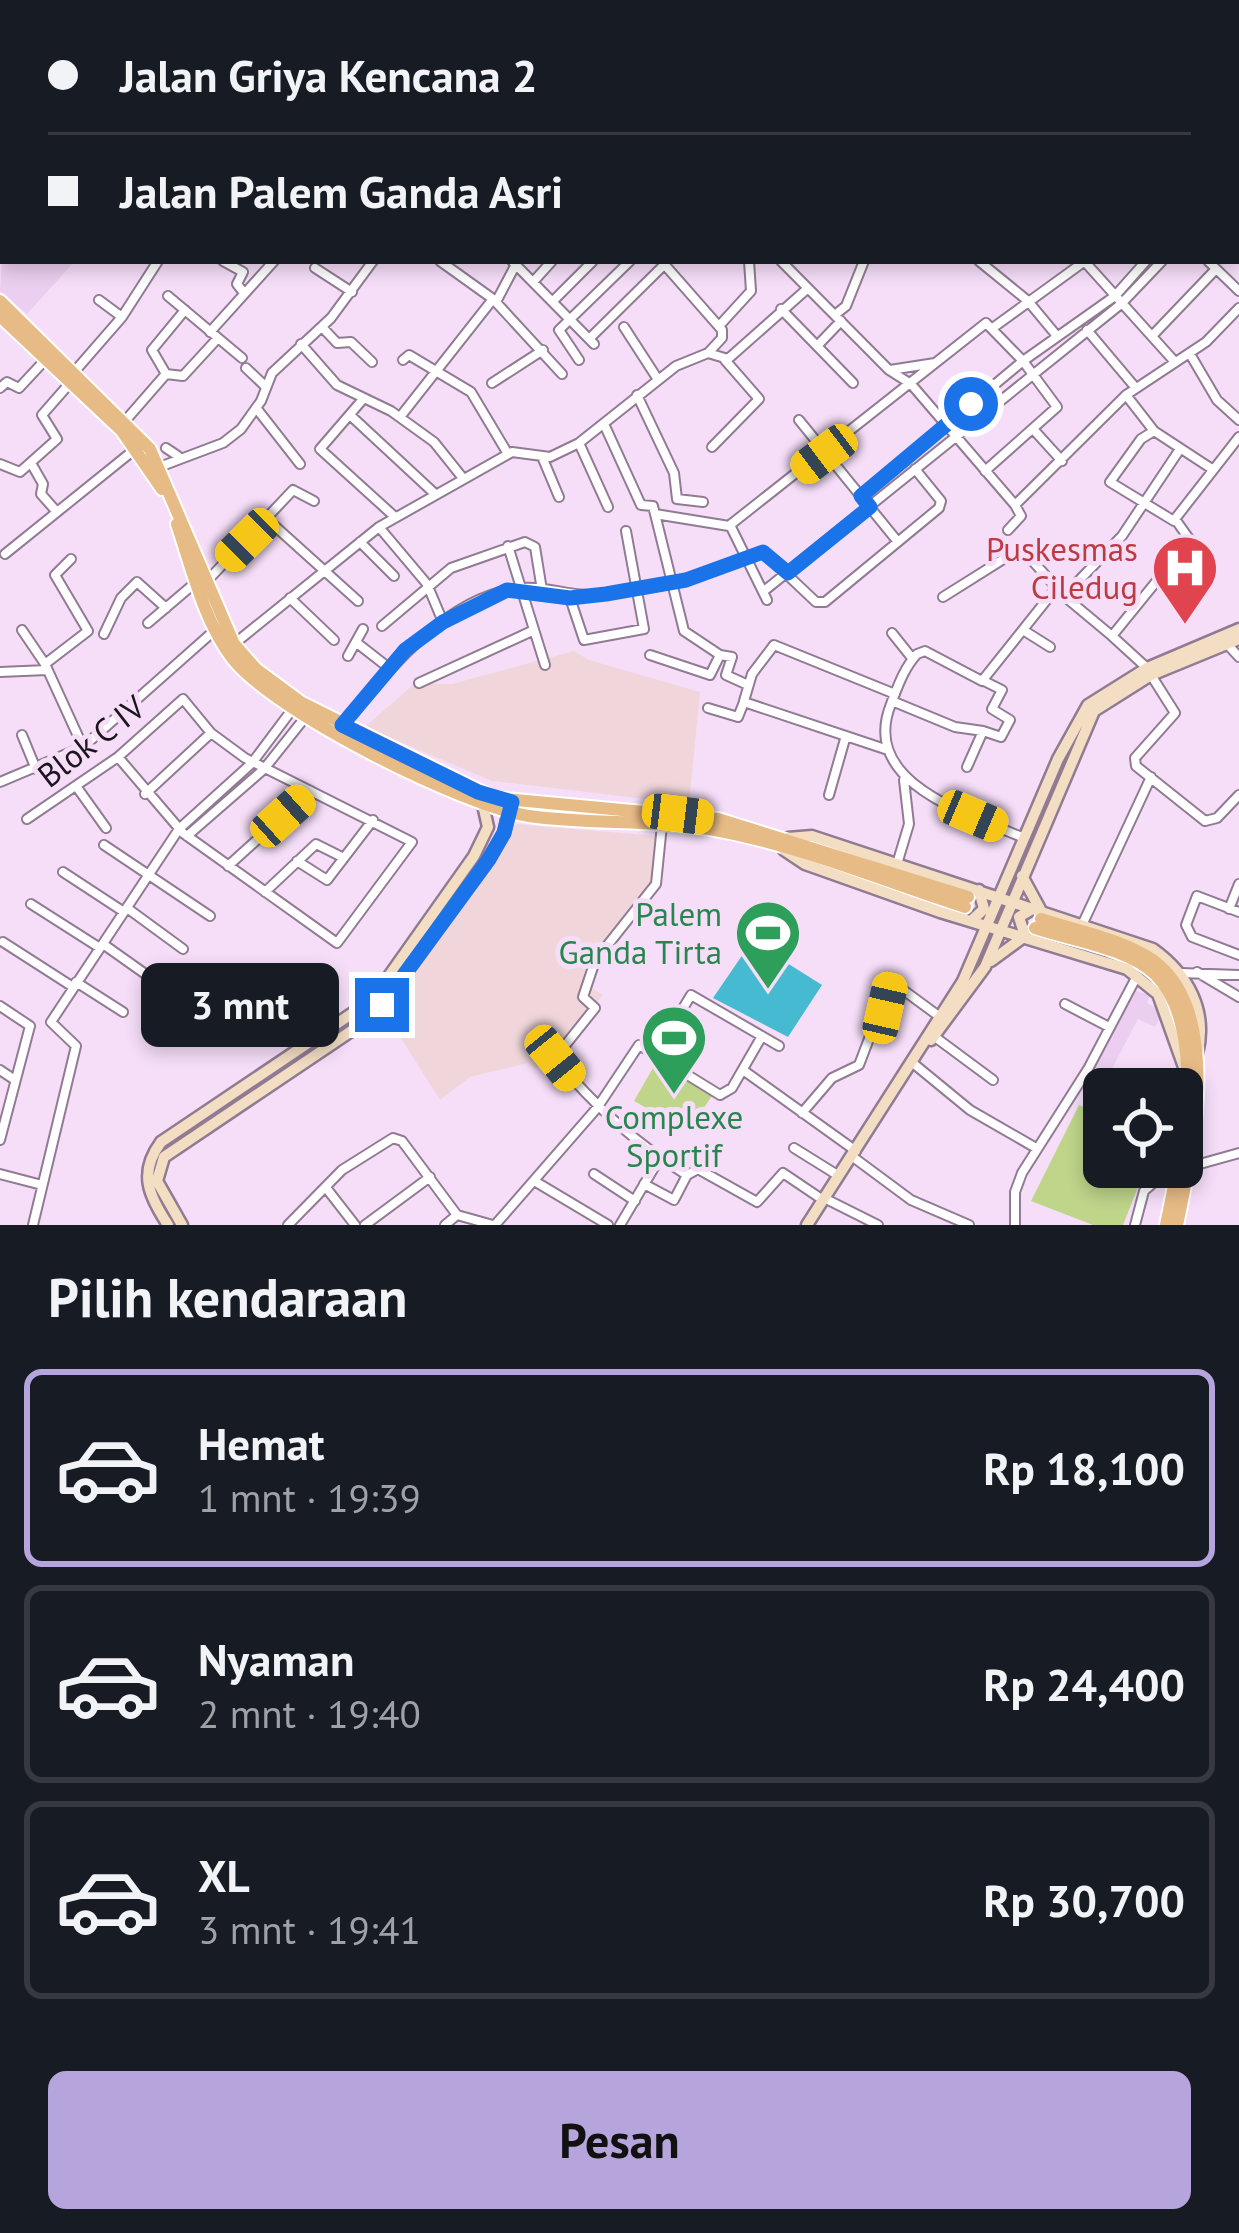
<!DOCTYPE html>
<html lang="id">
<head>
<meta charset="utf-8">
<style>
	:root { --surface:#171b24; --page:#242831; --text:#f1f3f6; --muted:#9ea1a6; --line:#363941; --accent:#b6a5dc }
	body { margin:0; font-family:"PT Sans",sans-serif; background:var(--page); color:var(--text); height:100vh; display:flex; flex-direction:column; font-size:45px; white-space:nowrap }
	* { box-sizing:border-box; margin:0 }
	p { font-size:39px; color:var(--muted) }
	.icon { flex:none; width:66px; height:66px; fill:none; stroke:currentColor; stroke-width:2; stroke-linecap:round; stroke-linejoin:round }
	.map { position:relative; height:1225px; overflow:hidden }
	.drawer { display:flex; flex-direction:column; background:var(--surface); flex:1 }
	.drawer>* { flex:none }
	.top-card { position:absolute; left:0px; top:0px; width:1239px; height:264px; box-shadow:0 6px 18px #0003; display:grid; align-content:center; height:264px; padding:0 48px; background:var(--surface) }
	.fabs { position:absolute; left:1083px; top:1068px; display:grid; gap:24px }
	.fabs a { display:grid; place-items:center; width:120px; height:120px; border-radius:18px; background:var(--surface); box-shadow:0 6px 18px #0003; font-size:60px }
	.end { position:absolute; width:54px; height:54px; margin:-27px; border:15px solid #1a73e8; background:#fff; box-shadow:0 0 0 6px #fff }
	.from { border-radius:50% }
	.bubble { position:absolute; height:84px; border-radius:18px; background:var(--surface); box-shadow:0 6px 18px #0003; font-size:39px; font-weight:700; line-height:84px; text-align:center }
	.car { position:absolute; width:36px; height:72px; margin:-36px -18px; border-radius:15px; box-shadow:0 0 9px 3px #0007; background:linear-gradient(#f5c518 24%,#345 0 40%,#f5c518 0 76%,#345 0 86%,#f5c518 0) }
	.top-card b { display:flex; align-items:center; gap:42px; height:114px; font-size:45px }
	.top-card b+b { border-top:3px solid var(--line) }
	.top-card i { width:30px; height:30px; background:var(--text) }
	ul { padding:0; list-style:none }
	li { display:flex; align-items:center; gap:36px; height:198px; margin:0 24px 18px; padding:0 24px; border:6px solid var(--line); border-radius:18px }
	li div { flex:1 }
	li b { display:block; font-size:45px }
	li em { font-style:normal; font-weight:700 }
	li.active { border-color:var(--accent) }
	li>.icon { width:108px; height:108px; stroke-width:1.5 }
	h2 { padding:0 48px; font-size:54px; line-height:144px }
	.primary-button { display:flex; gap:24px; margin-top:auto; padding:24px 48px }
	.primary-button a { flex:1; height:138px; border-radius:18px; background:var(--accent); color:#111; font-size:48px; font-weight:700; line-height:138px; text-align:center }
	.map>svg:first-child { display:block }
	.commercial { fill:#f0d6da }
	.built { fill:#eccff0 }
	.green { fill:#bed58a }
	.water { fill:#45bad0 }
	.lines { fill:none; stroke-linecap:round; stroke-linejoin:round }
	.street-casing { stroke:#907b93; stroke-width:12 }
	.secondary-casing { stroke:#907b93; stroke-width:15 }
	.primary-casing { stroke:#fff; stroke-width:16 }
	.street { stroke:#fff; stroke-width:8 }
	.secondary { stroke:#f3ddc3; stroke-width:10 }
	.primary { stroke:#e7bb86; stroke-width:12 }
	.route { stroke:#1a73e8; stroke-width:15 }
	.labels { text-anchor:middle; stroke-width:10; stroke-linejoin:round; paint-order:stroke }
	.health-label { font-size:33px; fill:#be3a42; stroke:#f6def9; text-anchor:end }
	.street-label { font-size:33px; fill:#1d151e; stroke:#f6def9 }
	.leisure-label { font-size:33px; fill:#27864d; stroke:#f6def9; text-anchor:end }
</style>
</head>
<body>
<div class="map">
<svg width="1239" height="1225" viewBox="0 0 1239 1225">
	<rect width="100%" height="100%" fill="#f6def9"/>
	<path class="commercial" d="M574 651 589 660 700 692 689 804 492 781 365 727 414 684H452Z
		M516 824 657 836 652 896 624 918 585 971 583 983 603 995 551 1060 547 1057 536 1069 528 1063 470 1077 440 1100 385 1013Z"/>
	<path class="built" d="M3 247V261H75L27 314 0 291Z
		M1136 991 1150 995 1147 1003 1163 1011 1155 1027 1138 1019 1104 1084 1116 1089H1104V1101L1081 1091Z"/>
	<path class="green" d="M657 1061 714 1093 688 1131 634 1101Z
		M1079 1105 1104 1115V1167H1146L1123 1225H1093L1031 1201Z"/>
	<path class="water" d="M752 941 822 985 788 1037 713 998Z"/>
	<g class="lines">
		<g class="street-casing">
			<path id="street" d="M142 0 145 3
				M256 0 257 3
				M365 0 371 3
				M537 0 543 3
				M626 0 632 3
				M1106 0 1108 3
				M1117 0 1118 3
				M1165 0 1166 3
				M818 2 820 0
				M37 3 38 0
				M288 3 290 0
				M457 3 458 0
				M560 3 561 0
				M591 3 592 0
				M639 3 641 0
				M670 3 671 0
				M722 3 723 0
				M774 3 775 0
				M903 3 904 0
				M1022 3V0
				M1150 3 1157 0
				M1236 6H1239
				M0 42 3 44
				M0 76 3 69
				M1236 105 1239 104
				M1236 126 1239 130
				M0 151 3 154
				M0 246 3 242
				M223 261 243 272 237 284 244 293
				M440 261 493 299 562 374
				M512 261 594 344
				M781 261 889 370 911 384 1015 505 1021 516 1008 530
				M979 261 1028 301 1057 336
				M1208 261 1239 291
				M1085 262 1175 362
				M664 264 722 330V338L708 353
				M315 268 352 292
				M533 282 552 261
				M168 296 242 358
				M99 300 122 317
				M553 301 593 261
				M496 302 515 266
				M781 309 853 383
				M185 310 152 350 166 374 183 376 217 339
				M836 314 846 306 864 261
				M719 326 751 291 749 261
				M322 327 337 343 351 342 372 362
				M624 327 657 378
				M994 327 1085 261
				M1087 330 1135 387
				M210 332 274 261
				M1152 336 1216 269
				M589 339 665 264
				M301 344 337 385 391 411 434 442 462 477
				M817 346 841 321
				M1190 354 1217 400 1239 420
				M403 360 409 355 471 392 508 454
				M579 360 559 330 630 261
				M246 368 266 387
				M890 370 935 363
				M75 371 122 317 158 261
				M492 383 543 350
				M0 388 7 382 19 388 46 359
				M637 395 674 473 677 499 703 502
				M1126 395 1154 431 1212 469
				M364 398 320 449 395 517
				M257 409 300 464
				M350 415 434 493
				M400 417 493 299
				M799 420 898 542
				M125 421 166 374
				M604 424 641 505 653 506 655 514
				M1033 429 1062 461
				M1154 431 1141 439 1110 482 1174 521
				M579 443 608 507
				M712 447 759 399 725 360
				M166 448 178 456
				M543 459 559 497
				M31 463 43 484 41 494 56 511
				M0 464 20 472 57 439 42 415 70 383
				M154 469 223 443 241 429 261 401 272 373 331 318 373 261
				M861 496 1023 361 1115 296 1146 261
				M1015 505 1126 395 1206 342 1239 308
				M655 514 729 526
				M267 519 358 601
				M379 527 427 584 443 622
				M360 542 394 576
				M508 546 545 665
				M5 554 134 450
				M208 580 293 490 314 501
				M764 591 1121 304 1162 261
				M943 597 1021 548 1064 596
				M290 598 334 640
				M570 598 584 640 644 629 626 531
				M767 600 730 525 986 323 1023 361 1057 407 985 471
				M148 623 195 583
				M382 626 451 568 525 542 535 547 542 590
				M22 630 45 664 83 747
				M1023 630 1050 647
				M892 633 912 658
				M104 634 121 598 137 582 166 608
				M1112 636 1064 596 1122 536 1180 449
				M357 643 389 668
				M234 644 379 527 512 452 550 457 579 443 676 366 708 353 728 359 807 289
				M1227 644 1239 657
				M650 655 710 675 720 655 684 631 655 514
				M720 655 732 657 726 675 748 685
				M348 656 363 629
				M45 664 88 631 55 575 71 559
				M1147 668 1112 636 1190 540 1175 519 1239 437
				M0 672 47 670
				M1151 675 1175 713 1135 758 1136 766 1205 821 1217 818 1239 795
				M419 683 532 631
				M744 701 752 674 774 645 895 694
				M892 701 955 727 983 731 967 767
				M708 708 738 717 744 702 885 749
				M343 724C387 673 442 601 513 589 544 583 572 599 603 594 630 590 659 588 685 580 712 572 737 559 763 552L816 602H825L939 508 941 501 915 469
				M983 731 1001 737 1010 720 992 709 1002 690 984 681
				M22 735 36 769
				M0 782 83 747 215 630
				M76 786 106 828
				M145 794 211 733
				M829 795 845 739
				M27 819 118 757 183 699 211 733 245 758 412 842 337 943 183 833 118 757
				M662 825 656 884 595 961 583 997 595 1008 555 1058C594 1106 636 1144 687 1175L698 1169 757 1202 783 1173 823 1200
				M187 836 264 769 307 715
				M1024 838C968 814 859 783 891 704 898 686 904 668 917 654L925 651 982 681 1057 587
				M104 845 210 916
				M297 861 327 880 373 820
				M897 864 909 824 904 780
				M228 866 311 791
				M63 872 124 912
				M265 892 316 844 344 858
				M31 904 100 948
				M127 908 183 949
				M1229 909 1239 884
				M1239 912 1197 896 1186 925 1192 937 1239 955
				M1083 923 1151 777
				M3 942 73 987
				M103 944 158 983
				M1197 972 1239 997
				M1181 973 1239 975
				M76 982 123 1012
				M1065 1004 1109 1027
				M0 1006 30 1026
				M51 1022 179 829 252 763 294 707
				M935 1037 993 1080
				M655 1055 691 995 779 1046
				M914 1064 970 1110 1036 1148
				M0 1070 15 1080
				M743 1070 856 1151
				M802 1113 832 1078 859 1065 891 981 940 1017
				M0 1140 30 1026
				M794 1148 839 1176
				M853 1157 911 1200 969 1225
				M1189 1167 1239 1153
				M0 1174 42 1185
				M594 1174 635 1201
				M536 1182 608 1225
				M644 1184 674 1200 687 1175
				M327 1189 355 1225
				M826 1199 878 1225
				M457 1215 493 1225
				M33 1225 76 1046 51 1022
				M288 1225 342 1170 393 1138 402 1141 457 1215
				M365 1225 430 1177
				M445 1225 457 1215
				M495 1225 597 1108 639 1045 720 1095 732 1088 762 1036
				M620 1225 658 1161
				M1015 1225V1192L1022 1173 1088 1069 1137 976
				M1135 1225 1144 1191 1172 1167"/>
		</g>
		<g class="secondary-casing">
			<path id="secondary" d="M788 838 812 836 1153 949C1188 974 1208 1011 1197 1054
				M784 850 805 864 940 912 1127 969 1158 994 1184 1067
				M1022 876 1040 909
				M971 921 984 909 979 890
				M991 961 1025 936 1019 917 1034 908
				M931 1040 985 967 1094 711 1151 675 1239 639
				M168 1225C149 1196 138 1173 161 1142L372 1000 474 856 488 827 483 805
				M182 1225 157 1181 164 1157 375 1015 489 859 504 833 511 803
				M807 1225 963 981 1058 759 1088 705 1147 668 1239 629"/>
		</g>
		<g class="primary-casing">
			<path id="primary" d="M0 301 150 449 234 644 256 669 302 703 494 798 718 819 968 897
				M0 316 122 431 162 489
				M177 524C192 568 204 622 233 659 275 712 462 806 529 816 592 825 657 819 720 831 803 847 884 881 965 907
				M1041 919C1077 931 1123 939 1154 961 1224 1013 1192 1153 1177 1225
				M1035 928C1071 940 1128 948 1156 975 1194 1014 1190 1095 1182 1144
				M1166 1225 1178 1167"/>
		</g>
		<use href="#street" class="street"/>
		<use href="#secondary" class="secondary"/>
		<use href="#primary" class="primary"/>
	</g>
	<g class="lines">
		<path class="route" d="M382 1005 489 859 504 833 512 802 478 792 342 725 405 650 443 622 507 590 570 598 606 594 686 580 763 552 788 573 870 507 861 496 971 404"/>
	</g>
	<defs>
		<g id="hospital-pin" transform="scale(3.45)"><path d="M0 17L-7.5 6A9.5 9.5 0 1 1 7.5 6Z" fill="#e0444e" stroke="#f6def9"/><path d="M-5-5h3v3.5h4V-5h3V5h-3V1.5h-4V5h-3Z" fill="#fff"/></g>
		<g id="stadium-pin" transform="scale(3.45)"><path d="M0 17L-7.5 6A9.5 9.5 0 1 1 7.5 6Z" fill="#2e9e5b" stroke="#f6def9"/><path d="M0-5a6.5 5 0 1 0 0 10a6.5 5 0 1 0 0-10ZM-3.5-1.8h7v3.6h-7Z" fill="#fff"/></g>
	</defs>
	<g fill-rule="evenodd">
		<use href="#hospital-pin" x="1185" y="568"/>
		<use href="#stadium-pin" x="768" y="933"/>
		<use href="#stadium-pin" x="674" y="1038"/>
	</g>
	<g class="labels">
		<g class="health-label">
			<text x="1138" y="561">Puskesmas<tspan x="1138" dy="38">Ciledug</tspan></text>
		</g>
		<g class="street-label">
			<text transform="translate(91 741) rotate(-38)" y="12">Blok C IV</text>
		</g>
		<g class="leisure-label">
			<text x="722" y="926">Palem<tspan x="722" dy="38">Ganda Tirta</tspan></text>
			<text x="674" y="1129" text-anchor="middle">Complexe<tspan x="674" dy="38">Sportif</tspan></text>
		</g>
	</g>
</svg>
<div class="fabs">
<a><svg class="icon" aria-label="locate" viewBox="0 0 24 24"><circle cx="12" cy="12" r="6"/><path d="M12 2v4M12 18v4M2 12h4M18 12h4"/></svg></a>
</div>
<i class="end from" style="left:971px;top:404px"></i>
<i class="end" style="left:382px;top:1005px"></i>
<div class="bubble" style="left:141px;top:963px;width:198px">3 mnt</div>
<i class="car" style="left:824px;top:454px;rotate:233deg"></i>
<i class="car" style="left:247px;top:540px;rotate:225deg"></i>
<i class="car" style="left:678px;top:814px;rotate:97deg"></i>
<i class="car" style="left:283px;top:816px;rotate:48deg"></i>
<i class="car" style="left:973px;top:816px;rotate:113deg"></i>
<i class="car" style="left:885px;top:1008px;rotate:13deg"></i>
<i class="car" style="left:555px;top:1058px;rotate:141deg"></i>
<div class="top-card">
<b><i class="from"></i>Jalan Griya Kencana 2</b>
<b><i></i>Jalan Palem Ganda Asri</b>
</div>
</div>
<section class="drawer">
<h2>Pilih kendaraan</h2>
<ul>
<li class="active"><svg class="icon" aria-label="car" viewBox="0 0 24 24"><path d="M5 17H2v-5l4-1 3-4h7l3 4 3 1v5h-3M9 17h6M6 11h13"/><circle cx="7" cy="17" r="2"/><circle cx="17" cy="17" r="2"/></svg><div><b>Hemat</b><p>1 mnt · 19:39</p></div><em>Rp 18,100</em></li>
<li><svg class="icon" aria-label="car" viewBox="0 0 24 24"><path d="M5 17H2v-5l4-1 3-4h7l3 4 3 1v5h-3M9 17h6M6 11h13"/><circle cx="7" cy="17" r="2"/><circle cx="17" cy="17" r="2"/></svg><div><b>Nyaman</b><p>2 mnt · 19:40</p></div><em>Rp 24,400</em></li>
<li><svg class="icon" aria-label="car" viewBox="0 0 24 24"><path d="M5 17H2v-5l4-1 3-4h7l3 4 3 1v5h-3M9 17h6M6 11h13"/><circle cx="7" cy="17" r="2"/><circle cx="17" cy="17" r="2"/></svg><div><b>XL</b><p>3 mnt · 19:41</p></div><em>Rp 30,700</em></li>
</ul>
<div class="primary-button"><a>Pesan</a></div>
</section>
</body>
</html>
